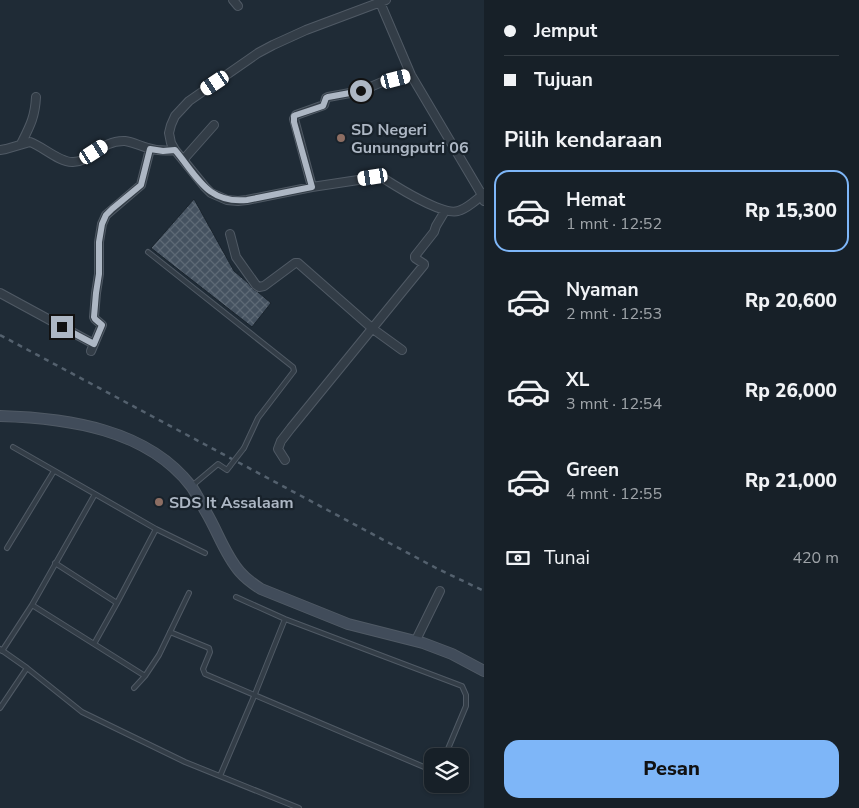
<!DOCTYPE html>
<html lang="id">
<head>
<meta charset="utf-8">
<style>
	:root { --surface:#172028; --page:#242d34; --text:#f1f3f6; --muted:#9ea3a8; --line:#363e45; --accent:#7eb6f8 }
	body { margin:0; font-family:"Nunito Sans",sans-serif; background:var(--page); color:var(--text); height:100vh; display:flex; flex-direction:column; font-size:19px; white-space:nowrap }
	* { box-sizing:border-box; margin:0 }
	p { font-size:16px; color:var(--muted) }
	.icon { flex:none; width:28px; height:28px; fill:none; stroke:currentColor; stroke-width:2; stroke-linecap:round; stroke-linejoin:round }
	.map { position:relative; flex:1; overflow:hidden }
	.panel { display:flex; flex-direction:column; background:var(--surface); width:375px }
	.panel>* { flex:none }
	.guide { display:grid; align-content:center; height:110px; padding:0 20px; background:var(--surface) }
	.controls { position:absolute; left:424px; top:748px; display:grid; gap:10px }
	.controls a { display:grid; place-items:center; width:45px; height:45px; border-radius:10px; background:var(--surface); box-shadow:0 1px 4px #0004,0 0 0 1px var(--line); font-size:25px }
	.end { position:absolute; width:22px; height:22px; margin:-11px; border:6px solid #adb7c4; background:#111; box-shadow:0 0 0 2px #111 }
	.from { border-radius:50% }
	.car { position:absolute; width:15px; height:30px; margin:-15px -8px; border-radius:6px; box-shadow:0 0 4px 1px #0007; background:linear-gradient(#fff 24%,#345 0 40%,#fff 0 76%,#345 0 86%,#fff 0) }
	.guide b { display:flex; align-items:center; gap:18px; height:48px; font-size:19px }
	.guide b+b { border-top:1px solid var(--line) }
	.guide i { width:12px; height:12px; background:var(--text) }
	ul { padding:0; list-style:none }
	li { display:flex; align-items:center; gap:15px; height:82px; margin:0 10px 8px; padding:0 10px; border:2px solid transparent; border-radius:15px }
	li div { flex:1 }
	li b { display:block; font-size:19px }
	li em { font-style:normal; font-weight:800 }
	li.current { border-color:var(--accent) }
	li>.icon { width:45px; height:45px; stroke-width:1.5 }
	h2 { padding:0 20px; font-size:22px; line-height:60px }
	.pay { display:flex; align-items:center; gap:12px; height:55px; padding:0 20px; font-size:19px }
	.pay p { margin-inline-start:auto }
	.primary-button { display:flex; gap:10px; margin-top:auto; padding:10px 20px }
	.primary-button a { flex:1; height:58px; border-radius:15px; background:var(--accent); color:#111; font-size:20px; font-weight:800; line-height:58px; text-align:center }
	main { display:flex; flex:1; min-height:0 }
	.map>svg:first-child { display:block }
	.building { fill:url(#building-cross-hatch); stroke:#1a242d }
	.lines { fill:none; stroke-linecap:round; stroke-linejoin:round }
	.lane-casing { stroke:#505a65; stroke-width:6 }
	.street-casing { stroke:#505a65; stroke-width:10 }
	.secondary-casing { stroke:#505a65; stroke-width:12 }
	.lane { stroke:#333d47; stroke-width:4 }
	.street { stroke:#333d47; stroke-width:8 }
	.secondary { stroke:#414c5a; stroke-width:10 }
	.rail { stroke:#54616e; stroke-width:2.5; stroke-dasharray:5 5; stroke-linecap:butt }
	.lane-bridge-casing { stroke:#505a65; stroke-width:6; stroke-linecap:butt }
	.lane-bridge { stroke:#333d47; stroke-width:4 }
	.route { stroke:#adb7c4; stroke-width:6 }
	.education-dot { fill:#8d6e63; stroke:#18222b; stroke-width:2 }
	.labels { text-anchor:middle; stroke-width:4.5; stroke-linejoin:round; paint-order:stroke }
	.poi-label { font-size:16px; font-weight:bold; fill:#adb7c4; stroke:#18222b; text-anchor:start }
</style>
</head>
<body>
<main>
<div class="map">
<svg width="484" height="808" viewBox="0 0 484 808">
	<defs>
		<pattern id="building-cross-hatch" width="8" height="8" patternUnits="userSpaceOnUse" patternTransform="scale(1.25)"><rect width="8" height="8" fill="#455260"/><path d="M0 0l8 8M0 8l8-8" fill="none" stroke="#5d6975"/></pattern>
	</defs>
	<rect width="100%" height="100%" fill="#1f2b36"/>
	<path class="building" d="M194 199 234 271 248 283 253 289 258 292 271 303 252 327 151 248Z"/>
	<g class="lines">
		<g class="lane-casing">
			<path id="lane" d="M148 252 293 367 294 371 258 418 244 448
				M13 447 156 529 117 603 94 644
				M193 485 218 464 227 470 230 466
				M95 494 32 605 145 676
				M156 529 205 553
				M7 548 54 471
				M55 563 117 603
				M236 597 285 619 462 686 466 695V706L445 756
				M170 632 209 648 210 652 203 669 205 674 424 767 432 766
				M0 649 27 668 82 712 185 762 299 808
				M2 651 32 605
				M134 688 145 676 159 655 189 593
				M0 708 27 668
				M220 776 255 694 285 619"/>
		</g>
		<g class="street-casing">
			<path id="street" d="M233 0 238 6
				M379 0 411 75 482 195 484 201
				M21 144C30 126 35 117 36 97
				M0 150 6 149 30 142C42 146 59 162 72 162 90 163 100 140 125 141 133 142 140 146 148 148 157 151 165 151 175 150L205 187 211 193 227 200 238 201 247 200 312 187 378 177 383 178C397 187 443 216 458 211 466 209 478 199 484 193
				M175 150 171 143 169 133 171 125 175 116 189 101 258 53 273 45 306 30 386 0
				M183 160 214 125
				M312 187 294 119 296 115 324 105 326 98 328 97 361 91 382 82 411 75
				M230 234 236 257 256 285 259 287 264 286 295 263H298L373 329 402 350
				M0 293 94 344
				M91 351 102 325 95 319 94 317 96 293 99 274V242L102 224 106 215 141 185 150 149
				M285 460 278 449 281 441 291 428 424 265V264L415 258V256L434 232 436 226 445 211
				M416 640 440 591"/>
		</g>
		<g class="secondary-casing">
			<path id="secondary" d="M0 416C67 418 147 429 191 486 197 494 201 504 206 512 218 532 225 555 240 572 246 579 253 584 261 589L348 624 423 643 452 654 484 671"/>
		</g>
		<use href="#lane" class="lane"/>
		<use href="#street" class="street"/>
		<use href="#secondary" class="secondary"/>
		<path class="rail" d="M0 335 436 568 484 591"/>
		<g class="lane-bridge-casing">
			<path id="lane-bridge" d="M230 466 244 448"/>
		</g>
		<use href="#lane-bridge" class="lane-bridge"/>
	</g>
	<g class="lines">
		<path class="route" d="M62 327 94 344 102 325 95 319 94 317 96 293 99 274V242L102 224 106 215 112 209 141 185 150 149 163 151 175 150C197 176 207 204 247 200L312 187 294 122V116L296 115 323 106 326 98 328 97 361 91"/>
	</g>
	<g class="education-dot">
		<circle cx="341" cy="138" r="5"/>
		<circle cx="159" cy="502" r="5"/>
	</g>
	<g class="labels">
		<g class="poi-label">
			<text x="351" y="135">SD Negeri<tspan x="351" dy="18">Gunungputri 06</tspan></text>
			<text x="169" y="508">SDS It Assalaam</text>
		</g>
	</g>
</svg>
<div class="controls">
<a><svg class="icon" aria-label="layers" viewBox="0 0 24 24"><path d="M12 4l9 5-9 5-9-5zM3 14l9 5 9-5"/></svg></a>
</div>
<i class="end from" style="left:361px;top:91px"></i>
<i class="end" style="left:62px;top:327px"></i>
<i class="car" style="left:396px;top:79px;rotate:76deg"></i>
<i class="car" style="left:215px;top:83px;rotate:236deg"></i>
<i class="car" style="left:94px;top:152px;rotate:57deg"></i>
<i class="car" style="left:373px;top:177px;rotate:261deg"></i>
</div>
<section class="panel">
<div class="guide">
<b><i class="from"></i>Jemput</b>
<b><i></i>Tujuan</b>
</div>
<h2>Pilih kendaraan</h2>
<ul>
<li class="current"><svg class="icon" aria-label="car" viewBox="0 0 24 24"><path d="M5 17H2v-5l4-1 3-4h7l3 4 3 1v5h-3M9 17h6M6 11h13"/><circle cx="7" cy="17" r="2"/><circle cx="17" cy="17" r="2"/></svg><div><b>Hemat</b><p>1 mnt · 12:52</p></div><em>Rp 15,300</em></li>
<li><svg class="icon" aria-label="car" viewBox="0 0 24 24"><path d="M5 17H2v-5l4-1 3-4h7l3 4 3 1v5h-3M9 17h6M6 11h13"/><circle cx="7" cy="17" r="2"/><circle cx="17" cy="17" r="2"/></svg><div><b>Nyaman</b><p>2 mnt · 12:53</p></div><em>Rp 20,600</em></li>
<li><svg class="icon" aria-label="car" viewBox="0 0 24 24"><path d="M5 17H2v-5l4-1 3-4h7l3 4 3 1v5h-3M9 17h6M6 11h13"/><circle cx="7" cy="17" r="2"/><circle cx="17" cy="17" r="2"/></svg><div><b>XL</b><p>3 mnt · 12:54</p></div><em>Rp 26,000</em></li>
<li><svg class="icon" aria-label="car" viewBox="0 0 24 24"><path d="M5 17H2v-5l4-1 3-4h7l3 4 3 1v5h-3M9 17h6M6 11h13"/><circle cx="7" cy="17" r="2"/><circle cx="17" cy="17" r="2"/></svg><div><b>Green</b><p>4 mnt · 12:55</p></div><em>Rp 21,000</em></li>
</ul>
<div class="pay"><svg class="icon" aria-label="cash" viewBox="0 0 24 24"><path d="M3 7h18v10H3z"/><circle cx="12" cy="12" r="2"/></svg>Tunai<p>420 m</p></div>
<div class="primary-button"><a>Pesan</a></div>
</section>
</main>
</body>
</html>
